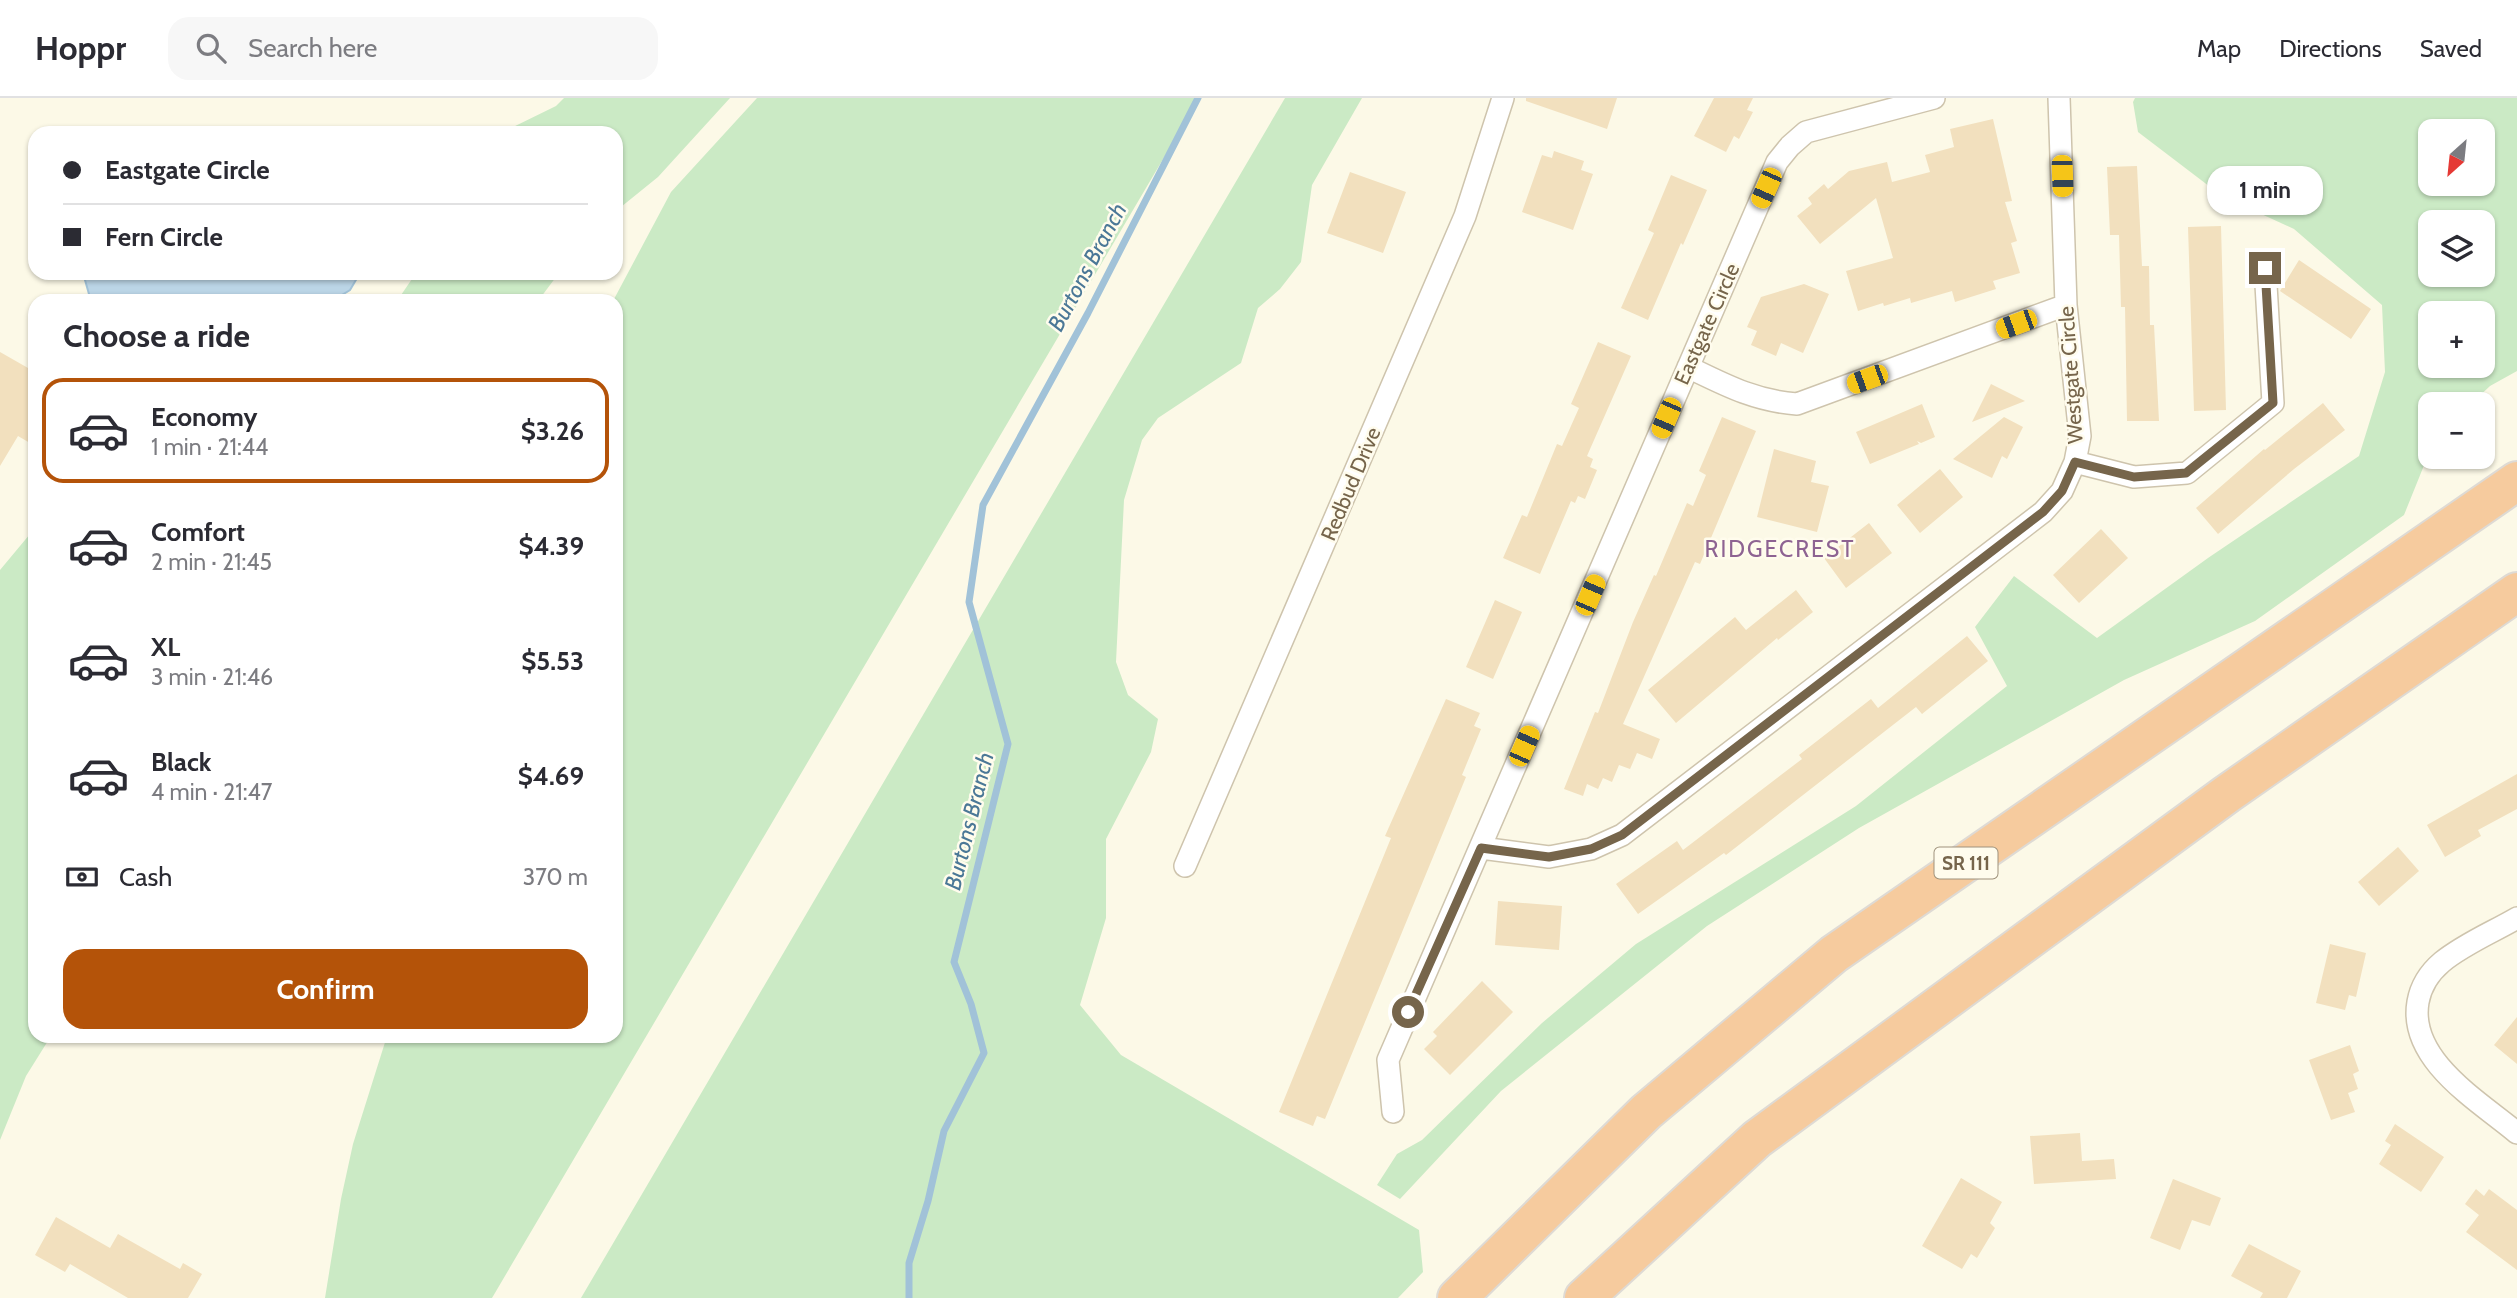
<!DOCTYPE html>
<html lang="en">
<head>
<meta charset="utf-8">
<style>
	:root { --surface:#fff; --page:#f7f7f7; --text:#2b2b33; --muted:#7c7c81; --line:#e1e1e2; --accent:#b45309 }
	body { margin:0; font-family:Cabin,sans-serif; background:var(--page); color:var(--text); height:100vh; display:flex; flex-direction:column; font-size:26px; white-space:nowrap }
	* { box-sizing:border-box; margin:0 }
	p { font-size:23px; color:var(--muted) }
	.icon { flex:none; width:38px; height:38px; fill:none; stroke:currentColor; stroke-width:2; stroke-linecap:round; stroke-linejoin:round }
	.map { position:relative; flex:1; overflow:hidden }
	.drawer { position:absolute; left:28px; top:196px; width:595px; height:749px; display:flex; flex-direction:column; background:var(--surface); border-radius:21px; box-shadow:0 2px 5px #0004 }
	.drawer>* { flex:none }
	.banner { position:absolute; left:28px; top:28px; width:595px; height:154px; border-radius:21px; box-shadow:0 2px 5px #0004; display:grid; align-content:center; height:154px; padding:0 35px; background:var(--surface) }
	.needle { width:46px; rotate:207deg }
	.tools { position:absolute; left:2418px; top:21px; display:grid; gap:14px }
	.tools a { display:grid; place-items:center; width:77px; height:77px; border-radius:14px; background:var(--surface); box-shadow:0 2px 5px #0004; font-size:35px }
	.end { position:absolute; width:32px; height:32px; margin:-16px; border:9px solid #76654b; background:#fff; box-shadow:0 0 0 4px #fff }
	.from { border-radius:50% }
	.bubble { position:absolute; height:49px; border-radius:21px; background:var(--surface); box-shadow:0 2px 5px #0004; font-size:23px; font-weight:700; line-height:49px; text-align:center }
	.car { position:absolute; width:21px; height:42px; margin:-21px -10px; border-radius:9px; box-shadow:0 0 5px 2px #0007; background:linear-gradient(#f5c518 24%,#345 0 40%,#f5c518 0 76%,#345 0 86%,#f5c518 0) }
	.banner b { display:flex; align-items:center; gap:24px; height:66px; font-size:26px }
	.banner b+b { border-top:2px solid var(--line) }
	.banner i { width:18px; height:18px; background:var(--text) }
	ul { padding:0; list-style:none }
	li { display:flex; align-items:center; gap:21px; height:105px; margin:0 14px 10px; padding:0 21px; border:4px solid transparent; border-radius:21px }
	li div { flex:1 }
	li b { display:block; font-size:26px }
	li em { font-style:normal; font-weight:700 }
	li.on { border-color:var(--accent) }
	li>.icon { width:63px; height:63px; stroke-width:1.5 }
	h2 { padding:0 35px; font-size:32px; line-height:84px }
	.pay { display:flex; align-items:center; gap:18px; height:77px; padding:0 35px; font-size:26px }
	.pay p { margin-inline-start:auto }
	.cta { display:flex; gap:14px; margin-top:auto; padding:14px 35px }
	.cta a { flex:1; height:80px; border-radius:21px; background:var(--accent); color:#fff; font-size:28px; font-weight:700; line-height:80px; text-align:center }
	header { display:flex; align-items:center; gap:42px; box-sizing:border-box; height:98px; padding:0 35px; background:var(--surface); border-bottom:2px solid var(--line) }
	header strong { font-size:33px }
	nav { display:flex; gap:38px; margin-inline-start:auto; font-size:24px }
	.search { width:490px; height:63px; background:var(--page); display:flex; align-items:center; gap:18px; box-sizing:border-box; padding:0 24px; border-radius:21px; color:var(--muted); font-size:26px }
	.map>svg:first-child { display:block }
	.green { fill:#cbeac5; fill-rule:evenodd }
	.water { fill:#bbd5e6; stroke:#a1c2d8; stroke-width:2 }
	.lines { fill:none; stroke-linecap:round; stroke-linejoin:round }
	.stream { stroke:#a1c2d8; stroke-width:7 }
	.building { fill:#f2e0be }
	.street-casing { stroke:#cec4ad; stroke-width:24 }
	.highway-casing { stroke:#dedad4; stroke-width:42 }
	.street { stroke:#fff; stroke-width:21 }
	.highway { stroke:#f6cb9e; stroke-width:38 }
	.route { stroke:#76654b; stroke-width:9 }
	.labels { text-anchor:middle; stroke-width:5; stroke-linejoin:round; paint-order:stroke }
	.shield { fill:#fffced; stroke:#9f927c; stroke-width:2 }
	.shield-label { font-size:19px; font-weight:bold; fill:#76654b }
	.street-label { font-size:21px; fill:#76654b; stroke:#fffced }
	.water-label { font-size:23px; font-style:italic; fill:#4b7897; stroke:#fffced }
	.neighbourhood-label { font-size:23px; letter-spacing:2px; fill:#8e6392; stroke:#fffced }
</style>
</head>
<body>
<header>
<strong>Hoppr</strong>
<div class="search"><svg class="icon" aria-label="search" viewBox="0 0 24 24"><circle cx="10" cy="10" r="6"/><path d="M15 15l6 6"/></svg>Search here</div>
<nav><a>Map</a><a>Directions</a><a>Saved</a></nav>
</header>
<div class="map">
<svg width="2517" height="1200" viewBox="0 0 2517 1200">
	<rect width="100%" height="100%" fill="#fcf9e7"/>
	<path class="green" d="M564 0H730L658 79 616 113V35H501L556 8Z
		M757 0H1199L492 1200H325L341 1101 353 1046 387 938H616V203H613L671 94Z
		M1285 0H1362L1312 87 1301 164 1280 191 1258 210 1241 265 1158 320 1142 342 1124 402 1116 564 1128 597 1158 621 1151 654 1106 741V820L1080 907 1121 957 1419 1132 1423 1174 1398 1200H581Z
		M2135 0H2517V273L2490 288 2471 306H2431V350L2404 417 2255 523 2124 582 1859 730 1707 828 1501 993 1400 1101 1377 1087 1397 1056 1422 1042 1542 925 1636 846 1856 708 2007 588 1975 529 2014 478 2097 540 2208 460 2359 358 2385 274 2382 207 2294 131 2222 98 2138 34 2133 4ZM2483 33V86H2431V33ZM2483 124V177H2431V124ZM2483 215V268H2431V215Z
		M416 175H559L538 203H397Z
		M35 430V938H51L26 978 0 1042V472Z"/>
	<path class="water" d="M83 175H360L350 192 332 203H91Z"/>
	<g class="lines">
		<path class="stream" d="M909 1200V1165L928 1103 944 1033 984 955 971 906 954 864 1008 646 969 504 983 407 1088 215 1198 0"/>
	</g>
	<path class="building" d="M1526 0H1617L1607 31 1526 3Z
		M1714 0H1753L1747 12 1753 14 1739 41 1734 38 1726 54 1694 38Z
		M1993 21 2012 103 2005 104 2017 143 2011 145 2020 175 1993 183 1996 191 1955 204 1952 193 1911 205 1910 200 1884 208 1883 205 1858 213 1846 173 1893 160 1876 100 1820 146 1797 118 1812 106 1808 100 1824 86 1828 91 1849 73 1887 64 1892 84 1930 74 1925 57 1954 49 1950 31Z
		M1554 53 1584 63 1581 72 1593 76 1573 132 1522 114 1542 57 1552 60Z
		M2137 68 2142 168H2149L2150 227H2154L2159 323H2127L2125 209H2121L2119 137H2110L2107 69Z
		M1350 74 1406 94 1383 155 1327 135Z
		M1671 77 1707 92 1683 147 1681 145 1648 222 1621 210 1654 135 1648 132Z
		M2221 128 2226 312 2194 313 2188 129Z
		M2299 162 2371 211 2351 241 2280 193Z
		M1804 186 1829 196 1803 255 1781 245 1776 258 1751 247 1757 233 1747 229 1761 199Z
		M1598 244 1631 258 1587 358 1593 361 1590 369 1597 372 1585 401 1578 398 1575 405 1571 403 1540 476 1503 460 1522 417 1527 419 1557 346 1562 348 1579 310 1571 306Z
		M0 254 35 274V293L29 304 35 323V348L18 338 0 368Z
		M1991 286 2025 303 1972 324Z
		M2323 305 2345 332 2294 371 2218 436 2196 410 2264 351 2265 352Z
		M1922 306 1935 339 1921 345 1917 343 1919 346 1870 366 1856 334Z
		M1722 319 1756 333 1700 466 1695 464 1623 626 1660 641 1652 661 1637 655 1630 671 1619 667 1612 684 1603 680 1598 691 1587 686 1583 698 1564 691 1595 614 1598 615 1633 524 1654 477 1656 478 1687 405 1693 408 1706 377 1699 373Z
		M2004 319 2023 329 2007 361 2002 358 1992 380 1953 361Z
		M1774 351 1816 363 1811 384 1829 388 1817 434 1757 419Z
		M1940 371 1963 399 1920 435 1897 407Z
		M1869 425 1892 455 1846 490 1824 460Z
		M2101 431 2128 460 2079 505 2053 477Z
		M1796 492 1813 514 1778 542 1777 540 1676 625 1648 592 1735 519 1746 532Z
		M1495 502 1522 514 1493 581 1466 569Z
		M1967 538 1988 563 1922 616 1916 609 1726 757 1724 755 1638 816 1616 786 1677 743 1683 752 1802 661 1799 657 1871 601 1878 610Z
		M1446 601 1480 615 1474 628 1481 631 1462 677 1466 679 1325 1021 1317 1018 1313 1028 1279 1014 1391 740 1385 738Z
		M2517 676V711L2478 732 2481 738 2445 759 2427 727Z
		M2398 749 2419 773 2379 808 2358 784Z
		M1498 803 1562 808 1559 852 1495 847Z
		M2330 846 2366 855 2356 899 2349 897 2345 912 2316 905Z
		M1482 883 1513 914 1450 977 1424 951 1437 938 1433 934Z
		M2517 919V966L2494 947Z
		M2350 947 2359 973 2353 976 2358 991 2348 995 2355 1014 2331 1022 2309 962Z
		M2395 1026 2444 1059 2421 1094 2379 1066 2391 1047 2385 1043Z
		M2080 1035 2082 1063 2114 1061 2116 1081 2034 1086 2030 1038Z
		M1961 1080 2002 1104 1990 1125 1995 1130 1977 1160 1971 1156 1962 1171 1922 1148Z
		M2173 1081 2221 1100 2210 1128 2192 1122 2180 1152 2150 1140Z
		M2476 1091 2484 1098 2489 1091 2517 1112V1172L2466 1134 2479 1117 2465 1106Z
		M56 1119 110 1150 118 1136 180 1171 183 1165 202 1176 188 1200H128L70 1166 65 1174 35 1157Z
		M2249 1146 2301 1173 2287 1200H2260L2263 1195 2231 1178Z"/>
	<g class="lines">
		<g class="street-casing">
			<path id="street" d="M1688 269C1725 287 1755 303 1797 306L2066 207
				M2075 364 2134 379 2187 375 2273 305 2265 170
				M1481 750 1549 759 1591 751 1622 737 2043 414 2062 393 2075 364 2080 338 2066 207 2059 0
				M1185 768 1465 118 1503 0
				M2517 820C2493 834 2464 846 2442 864 2429 875 2421 887 2418 904 2408 962 2479 1003 2517 1035
				M1393 1014 1388 962 1777 64 1790 48 1806 34 1934 0"/>
		</g>
		<g class="highway-casing">
			<path id="highway" d="M1457 1200 1646 1014 1834 856 2517 383
				M1584 1200 1757 1041 2227 696 2517 494"/>
		</g>
		<use href="#street" class="street"/>
		<use href="#highway" class="highway"/>
	</g>
	<g class="lines">
		<path class="route" d="M1408 914 1481 750 1549 759 1591 751 1622 737 2043 414 2062 393 2075 364 2134 379 2186 375 2273 305 2265 170"/>
	</g>
	<g class="labels">
		<rect class="shield" x="1934.5" y="749.5" width="63" height="31" rx="5"/>
		<g class="shield-label">
			<text x="1966" y="772">SR 111</text>
		</g>
		<g class="street-label">
			<text transform="translate(1707 226) rotate(-66)" y="7">Eastgate Circle</text>
			<text transform="translate(2071 277) rotate(-94)" y="7">Westgate Circle</text>
			<text transform="translate(1351 386) rotate(-67)" y="7">Redbud Drive</text>
		</g>
		<g class="water-label">
			<text transform="translate(1087 169) rotate(-62)" y="8">Burtons Branch</text>
			<text transform="translate(969 723) rotate(-76)" y="8">Burtons Branch</text>
		</g>
		<g class="neighbourhood-label">
			<text x="1780" y="459">RIDGECREST</text>
		</g>
	</g>
</svg>
<div class="tools">
<a><svg class="needle" viewBox="-14 -14 28 28"><path d="M0-13l5 13h-10z" fill="#e53935"/><path d="M0 13l5-13h-10z" fill="#7c7c81"/></svg></a>
<a><svg class="icon" aria-label="layers" viewBox="0 0 24 24"><path d="M12 4l9 5-9 5-9-5zM3 14l9 5 9-5"/></svg></a>
<a>+</a>
<a>−</a>
</div>
<i class="end from" style="left:1408px;top:914px"></i>
<i class="end" style="left:2265px;top:170px"></i>
<div class="bubble" style="left:2207px;top:68px;width:116px">1 min</div>
<i class="car" style="left:2062px;top:78px;rotate:178deg"></i>
<i class="car" style="left:1766px;top:90px;rotate:204deg"></i>
<i class="car" style="left:2016px;top:226px;rotate:250deg"></i>
<i class="car" style="left:1867px;top:281px;rotate:250deg"></i>
<i class="car" style="left:1666px;top:320px;rotate:203deg"></i>
<i class="car" style="left:1590px;top:497px;rotate:23deg"></i>
<i class="car" style="left:1524px;top:648px;rotate:24deg"></i>
<div class="banner">
<b><i class="from"></i>Eastgate Circle</b>
<b><i></i>Fern Circle</b>
</div>
<section class="drawer">
<h2>Choose a ride</h2>
<ul>
<li class="on"><svg class="icon" aria-label="car" viewBox="0 0 24 24"><path d="M5 17H2v-5l4-1 3-4h7l3 4 3 1v5h-3M9 17h6M6 11h13"/><circle cx="7" cy="17" r="2"/><circle cx="17" cy="17" r="2"/></svg><div><b>Economy</b><p>1 min · 21:44</p></div><em>$3.26</em></li>
<li><svg class="icon" aria-label="car" viewBox="0 0 24 24"><path d="M5 17H2v-5l4-1 3-4h7l3 4 3 1v5h-3M9 17h6M6 11h13"/><circle cx="7" cy="17" r="2"/><circle cx="17" cy="17" r="2"/></svg><div><b>Comfort</b><p>2 min · 21:45</p></div><em>$4.39</em></li>
<li><svg class="icon" aria-label="car" viewBox="0 0 24 24"><path d="M5 17H2v-5l4-1 3-4h7l3 4 3 1v5h-3M9 17h6M6 11h13"/><circle cx="7" cy="17" r="2"/><circle cx="17" cy="17" r="2"/></svg><div><b>XL</b><p>3 min · 21:46</p></div><em>$5.53</em></li>
<li><svg class="icon" aria-label="car" viewBox="0 0 24 24"><path d="M5 17H2v-5l4-1 3-4h7l3 4 3 1v5h-3M9 17h6M6 11h13"/><circle cx="7" cy="17" r="2"/><circle cx="17" cy="17" r="2"/></svg><div><b>Black</b><p>4 min · 21:47</p></div><em>$4.69</em></li>
</ul>
<div class="pay"><svg class="icon" aria-label="cash" viewBox="0 0 24 24"><path d="M3 7h18v10H3z"/><circle cx="12" cy="12" r="2"/></svg>Cash<p>370 m</p></div>
<div class="cta"><a>Confirm</a></div>
</section>
</div>
</body>
</html>
